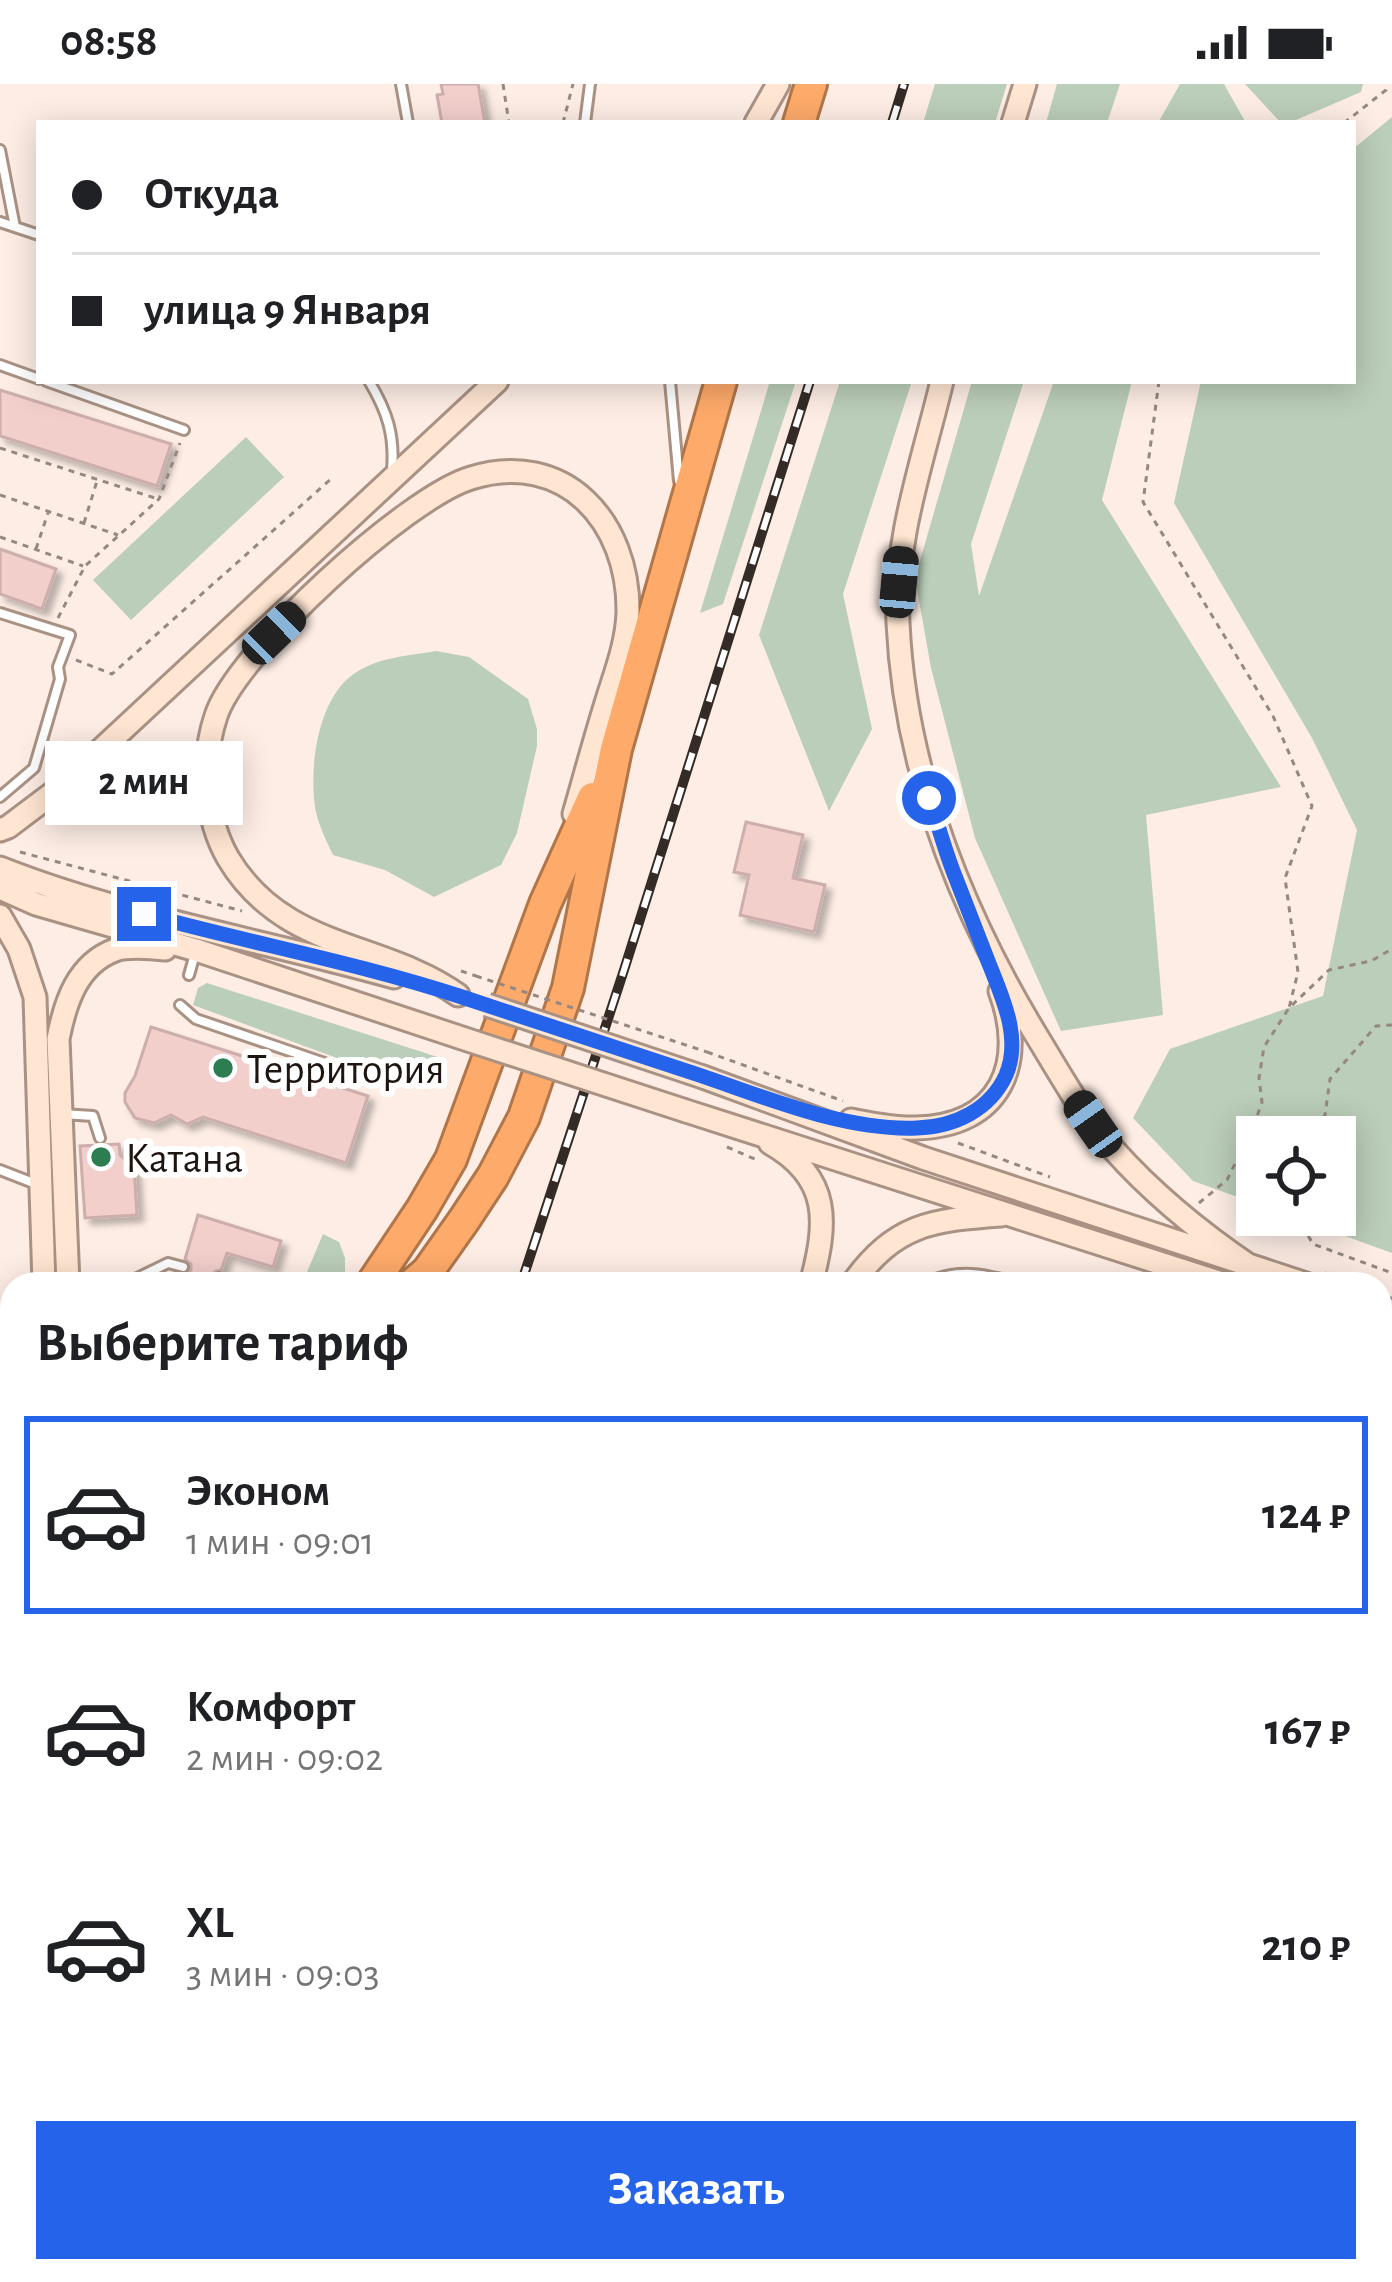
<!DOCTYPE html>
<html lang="ru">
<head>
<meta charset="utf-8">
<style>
	:root { --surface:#fff; --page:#f6f6f6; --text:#202124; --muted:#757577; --line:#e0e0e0; --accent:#2563eb }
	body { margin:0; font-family:"Alegreya Sans",sans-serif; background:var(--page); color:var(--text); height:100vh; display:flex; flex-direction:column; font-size:45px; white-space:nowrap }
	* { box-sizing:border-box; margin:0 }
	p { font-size:39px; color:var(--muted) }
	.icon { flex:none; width:66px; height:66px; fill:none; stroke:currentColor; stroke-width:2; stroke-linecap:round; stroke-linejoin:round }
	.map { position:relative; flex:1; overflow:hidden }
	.details { position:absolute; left:0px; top:1188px; width:1392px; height:1011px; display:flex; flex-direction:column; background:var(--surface); border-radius:36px 36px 0 0; box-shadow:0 6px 30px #0003 }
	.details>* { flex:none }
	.top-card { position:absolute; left:36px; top:36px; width:1320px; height:264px; border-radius:0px; box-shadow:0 6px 30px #0003; display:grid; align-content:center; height:264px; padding:0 36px; background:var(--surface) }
	.buttons { position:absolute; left:1236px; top:1032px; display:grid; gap:24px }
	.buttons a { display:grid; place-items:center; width:120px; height:120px; border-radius:0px; background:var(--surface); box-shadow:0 6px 30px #0003; font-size:60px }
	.end { position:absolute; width:54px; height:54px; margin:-27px; border:15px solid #2563eb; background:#fff; box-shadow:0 0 0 6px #fff }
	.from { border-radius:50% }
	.bubble { position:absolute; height:84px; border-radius:0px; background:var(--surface); box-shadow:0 6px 30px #0003; font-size:39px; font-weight:700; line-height:84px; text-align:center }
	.car { position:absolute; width:36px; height:72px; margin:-36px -18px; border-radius:15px; box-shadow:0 0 9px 3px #0007; background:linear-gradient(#222 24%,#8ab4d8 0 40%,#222 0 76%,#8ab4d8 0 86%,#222 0) }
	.top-card b { display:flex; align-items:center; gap:42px; height:114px; font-size:45px }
	.top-card b+b { border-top:3px solid var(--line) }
	.top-card i { width:30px; height:30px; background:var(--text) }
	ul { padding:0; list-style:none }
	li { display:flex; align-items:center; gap:36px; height:198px; margin:0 24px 18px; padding:0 12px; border:6px solid transparent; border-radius:0px }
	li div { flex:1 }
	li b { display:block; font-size:45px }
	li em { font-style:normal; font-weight:700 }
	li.current { border-color:var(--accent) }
	li>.icon { width:108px; height:108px; stroke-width:1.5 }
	h2 { padding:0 36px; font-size:54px; line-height:144px }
	.primary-button { display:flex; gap:24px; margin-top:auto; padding:24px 36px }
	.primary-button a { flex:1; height:138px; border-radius:0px; background:var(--accent); color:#fff; font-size:48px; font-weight:700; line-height:138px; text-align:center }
	.status { display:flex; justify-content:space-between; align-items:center; height:84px; padding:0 60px; background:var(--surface); direction:ltr }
	.status svg { height:33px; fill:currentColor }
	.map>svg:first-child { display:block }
	.green { fill:#bbceb9 }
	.building { fill:#f3cfcc; stroke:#ccaeac; stroke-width:3; filter:url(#shadow) }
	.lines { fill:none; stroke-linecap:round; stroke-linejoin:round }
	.lane-casing { stroke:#a99284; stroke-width:14 }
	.secondary-casing { stroke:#a99284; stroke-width:27 }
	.highway-casing { stroke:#b0764a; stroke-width:36 }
	.path { stroke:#958882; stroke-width:3; stroke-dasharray:6 6; stroke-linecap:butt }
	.lane { stroke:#fff; stroke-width:8 }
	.secondary { stroke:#ffe6d2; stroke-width:21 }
	.highway { stroke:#feaa6a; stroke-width:30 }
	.rail-casing { stroke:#352b26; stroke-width:10 }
	.rail { stroke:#fff; stroke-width:6; stroke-dasharray:18; stroke-linecap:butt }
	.secondary-bridge-casing { stroke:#a99284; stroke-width:27; stroke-linecap:butt }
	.path-bridge { stroke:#958882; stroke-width:3; stroke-dasharray:6 6; stroke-linecap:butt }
	.secondary-bridge { stroke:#ffe6d2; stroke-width:21 }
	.route { stroke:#2563eb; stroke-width:15 }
	.poi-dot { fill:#2c7e50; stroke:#fff; stroke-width:4.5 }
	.labels { text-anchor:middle; stroke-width:12; stroke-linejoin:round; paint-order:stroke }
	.poi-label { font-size:42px; fill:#1e1510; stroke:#fff; text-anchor:start }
</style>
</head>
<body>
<div class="status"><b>08:58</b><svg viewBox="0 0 49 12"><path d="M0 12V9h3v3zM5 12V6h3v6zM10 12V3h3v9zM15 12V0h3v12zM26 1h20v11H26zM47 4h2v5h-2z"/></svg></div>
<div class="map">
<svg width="1392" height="2198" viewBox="0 0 1392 2198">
	<defs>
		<filter id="shadow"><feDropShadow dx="6" dy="6" stdDeviation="3" flood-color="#0004"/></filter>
	</defs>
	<rect width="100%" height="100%" fill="#fdede5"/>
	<path class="green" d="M935 0H1007L995 39H923Z
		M1057 0H1120L1107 39H1046Z
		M1180 0H1224L1246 39H1158Z
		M1245 0H1363L1361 8 1289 39H1281Z
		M1392 33V1169L1287 1131H1335V1053H1257V1120L1193 1097 1133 1034 1170 965 1323 912 1357 746 1312 654 1174 419 1201 297H1353V65Z
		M770 297H796L723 520 700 529Z
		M840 297H912L843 510 872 645 829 727 759 551Z
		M972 297H1024L971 460 979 512 1054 297H1132L1102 416 1281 703 1146 731 1163 931 1061 947 975 754 931 584 915 494Z
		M246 353 284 393 131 536 93 496Z
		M436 567 469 573 528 615 537 645V662L517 749 501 781 434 813 385 786 333 771C327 758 319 742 316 728 308 687 317 614 355 589 379 573 408 572 436 567Z
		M207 899 447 976 421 1005 193 921 198 904Z
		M323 1150 339 1158 345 1174V1195L340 1200H302Z
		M1380 1301 1392 1306V2198H485L489 2187H1380Z"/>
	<path class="building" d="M441 0H478L485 39H442L437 11 443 10Z
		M0 306 171 360 157 402 0 352Z
		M0 465 56 485 42 525 0 510Z
		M746 738 803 751 793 794 825 801 814 848 740 831 749 791 734 788Z
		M151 943 368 1012 346 1079 203 1033 187 1040 171 1031 154 1039 135 1034 125 1018V1009L135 992Z
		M119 1060 120 1071 134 1084 137 1131 85 1134 80 1062Z
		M198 1131 281 1157 273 1183 227 1169 221 1186 216 1187 211 1191 214 1200H177L180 1191H186L191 1186V1180L185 1175Z"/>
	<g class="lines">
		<g class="lane-casing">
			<path id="lane" d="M401 0 408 39
				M585 39 590 0
				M0 66 15 143
				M0 138 39 151
				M0 281 39 295
				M46 297 184 346
				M369 297C387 327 395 351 392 386
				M670 297 679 397
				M0 529 70 551 58 583 60 595 34 684 0 713
				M189 891 195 870
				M180 921 196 935 354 989
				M62 1030 93 1032 100 1054
				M0 1086 36 1100
				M219 1194 231 1200
				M125 1200 168 1179 183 1183
				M924 1200C957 1183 986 1190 1020 1200"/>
		</g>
		<g class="secondary-casing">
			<path id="secondary" d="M756 39 778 0
				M1013 39 1025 0
				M942 297C923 377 894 456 898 539 905 689 963 832 1041 959 1063 995 1084 1033 1113 1065 1153 1110 1201 1149 1251 1183
				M0 746 8 743 61 703 497 297
				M0 784C127 834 263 856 394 893
				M0 804 36 820 196 866 474 958
				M0 832 19 865 35 913 44 1200
				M458 911C383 857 283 867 228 774 205 734 201 676 216 632 236 569 407 413 471 394 565 365 629 438 628 528 627 559 616 587 607 616 595 654 585 692 574 730
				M703 993 923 1074 1306 1200
				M686 1027 1225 1200
				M851 1036C872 1040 895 1045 916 1044 1001 1042 1027 979 1000 907
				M770 1059C832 1094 827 1140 811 1200
				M68 1200 58 955C65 919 77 880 115 866 129 861 150 864 165 865
				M852 1200C895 1140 931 1136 1001 1131
				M1380 1223 1392 1227
				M1380 1248 1392 1252
				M0 1526 12 1520"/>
		</g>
		<g class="highway-casing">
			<path id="highway" d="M799 39 811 0
				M372 1200 422 1125 451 1075 545 820 593 714
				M413 1200 428 1187 464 1136 493 1092 524 1033 568 904 616 665 721 297
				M69 2198 70 2187
				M100 2198V2187"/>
		</g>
		<path class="path" d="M503 0 509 39
			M563 39 573 0
			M1344 39 1386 6 1388 0
			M1159 297 1143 418 1273 632 1312 722 1285 794 1298 888 1289 924
			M0 364 158 415
			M0 411 118 451
			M84 439 97 397
			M0 453 83 482
			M36 465 48 429
			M58 534 85 482 159 415 180 359
			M76 576 112 590 331 395
			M20 768 242 827
			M461 887 476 892
			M707 968 843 1017
			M1309 1053 1325 1031 1330 995 1376 942 1392 941
			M958 1059 1050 1093
			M727 1063 757 1076
			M1199 1119 1227 1096 1254 1041 1262 1018 1259 994 1264 963 1289 924 1329 886 1371 877 1392 865
			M1296 1131 1313 1160 1392 1189
			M1240 1148 1257 1129
			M1325 1189 1357 1200
			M889 1192 903 1200
			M1380 1336 1392 1340
			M0 1733 12 1727
			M0 2165 12 2170
			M22 2187 24 2198
			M935 2187 936 2198
			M236 2198 239 2187"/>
		<use href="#lane" class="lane"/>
		<use href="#secondary" class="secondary"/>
		<use href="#highway" class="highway"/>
		<g class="rail-casing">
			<path id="rail" d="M892 39 904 0
				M521 1200 624 886 810 297
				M193 2198 197 2187"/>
		</g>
		<use href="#rail" class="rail"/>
		<g class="secondary-bridge-casing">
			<path id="secondary-bridge" d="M487 921 703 993
				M474 958 686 1027"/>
		</g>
		<path class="path-bridge" d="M476 892 707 968"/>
		<use href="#secondary-bridge" class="secondary-bridge"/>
	</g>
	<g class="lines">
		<path class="route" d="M144 830C250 859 358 879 462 913 540 938 618 964 696 990 765 1013 843 1047 917 1044 954 1043 990 1026 1006 991 1022 953 1002 913 988 877 977 849 966 820 955 792 945 767 938 740 929 714"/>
	</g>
	<g class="poi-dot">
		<circle cx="223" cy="984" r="12"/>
		<circle cx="101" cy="1073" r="12"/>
	</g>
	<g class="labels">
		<g class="poi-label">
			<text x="247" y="999">Территория</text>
			<text x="125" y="1088">Катана</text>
		</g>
	</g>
</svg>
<div class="buttons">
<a><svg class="icon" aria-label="locate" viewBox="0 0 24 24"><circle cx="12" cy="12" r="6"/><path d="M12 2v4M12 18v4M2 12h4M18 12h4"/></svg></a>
</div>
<i class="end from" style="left:929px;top:714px"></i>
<i class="end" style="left:144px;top:830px"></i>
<div class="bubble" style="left:45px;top:657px;width:198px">2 мин</div>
<i class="car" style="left:899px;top:498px;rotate:5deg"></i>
<i class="car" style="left:274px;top:549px;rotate:46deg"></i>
<i class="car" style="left:1093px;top:1040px;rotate:325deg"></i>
<div class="top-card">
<b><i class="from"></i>Откуда</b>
<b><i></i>улица 9 Января</b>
</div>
<section class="details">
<h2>Выберите тариф</h2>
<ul>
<li class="current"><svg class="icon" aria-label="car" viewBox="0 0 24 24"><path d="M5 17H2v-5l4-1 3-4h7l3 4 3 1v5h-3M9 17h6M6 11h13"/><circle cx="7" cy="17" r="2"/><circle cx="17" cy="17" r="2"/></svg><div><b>Эконом</b><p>1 мин · 09:01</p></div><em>124 ₽</em></li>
<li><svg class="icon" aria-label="car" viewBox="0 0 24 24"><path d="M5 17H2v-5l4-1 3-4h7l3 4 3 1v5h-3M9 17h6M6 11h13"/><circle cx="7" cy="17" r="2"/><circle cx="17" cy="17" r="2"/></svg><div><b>Комфорт</b><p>2 мин · 09:02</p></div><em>167 ₽</em></li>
<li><svg class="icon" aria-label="car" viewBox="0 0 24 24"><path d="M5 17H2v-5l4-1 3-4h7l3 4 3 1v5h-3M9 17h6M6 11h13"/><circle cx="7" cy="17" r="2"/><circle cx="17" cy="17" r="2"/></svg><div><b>XL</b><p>3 мин · 09:03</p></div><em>210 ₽</em></li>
</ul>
<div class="primary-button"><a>Заказать</a></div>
</section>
</div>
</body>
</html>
